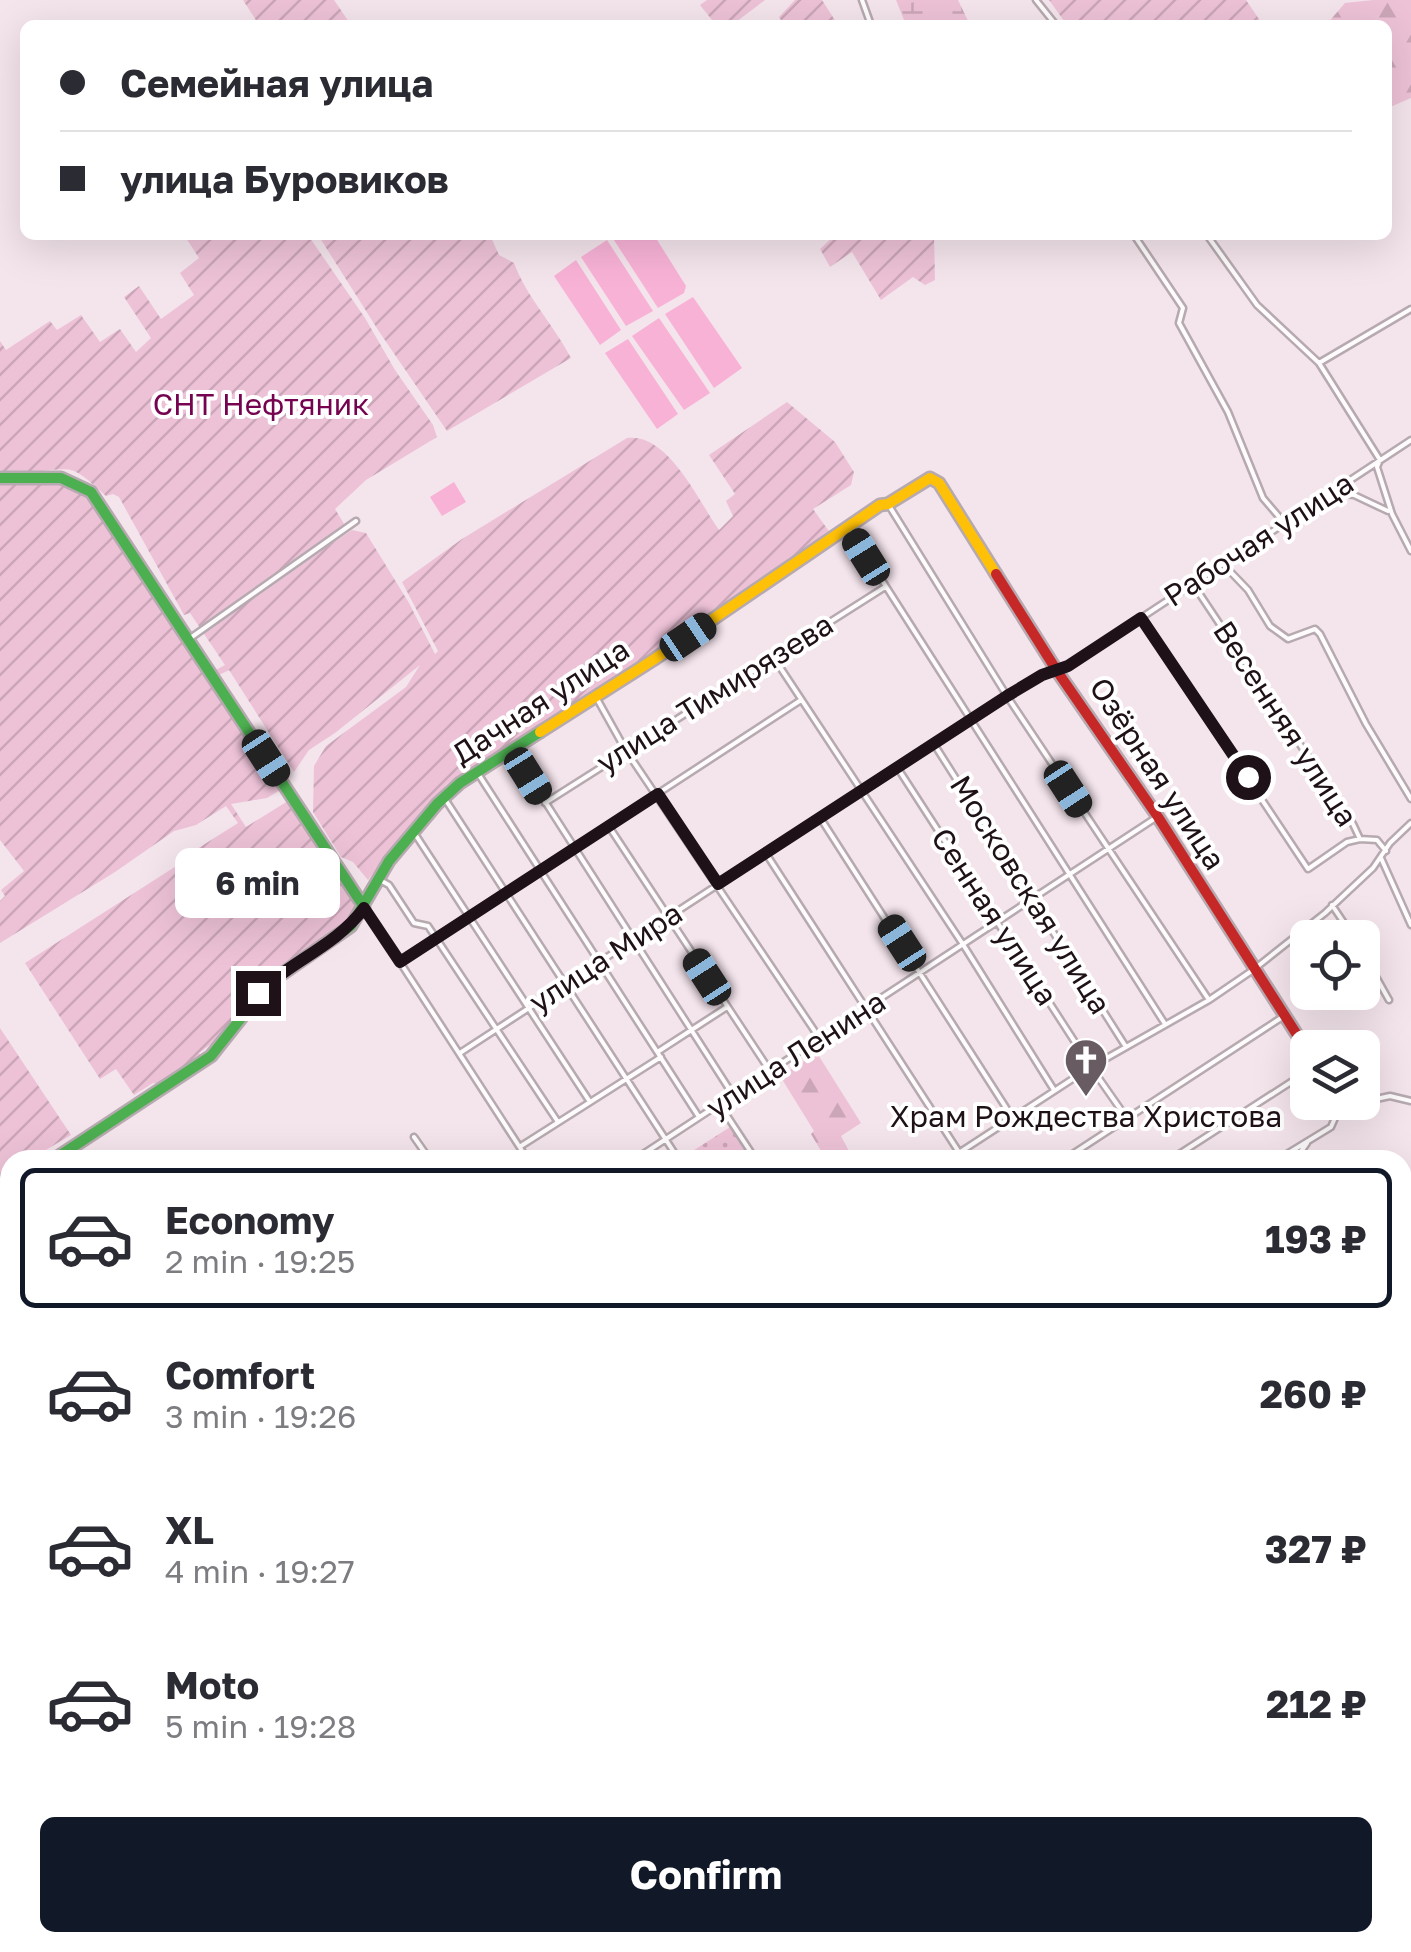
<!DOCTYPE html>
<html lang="en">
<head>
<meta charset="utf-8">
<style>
	:root { --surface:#fff; --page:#f2f2f3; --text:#2b2b33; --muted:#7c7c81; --line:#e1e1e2; --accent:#111827 }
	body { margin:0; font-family:"Golos Text",sans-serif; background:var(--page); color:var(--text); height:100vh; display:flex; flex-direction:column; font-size:38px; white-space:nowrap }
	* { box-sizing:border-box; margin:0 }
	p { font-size:32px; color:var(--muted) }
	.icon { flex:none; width:55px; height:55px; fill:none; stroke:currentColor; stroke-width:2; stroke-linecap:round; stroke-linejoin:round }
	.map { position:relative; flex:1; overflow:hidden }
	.sheet { position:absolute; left:0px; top:1150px; width:1412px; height:802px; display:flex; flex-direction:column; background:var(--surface); border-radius:30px 30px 0 0; box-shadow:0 10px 40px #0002 }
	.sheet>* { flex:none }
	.guide { position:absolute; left:20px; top:20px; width:1372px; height:220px; border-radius:15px; box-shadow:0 10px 40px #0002; display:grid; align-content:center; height:220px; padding:0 40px; background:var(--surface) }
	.fabs { position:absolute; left:1290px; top:920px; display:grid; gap:20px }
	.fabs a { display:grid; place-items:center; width:90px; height:90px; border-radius:15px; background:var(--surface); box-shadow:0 10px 40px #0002; font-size:50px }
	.end { position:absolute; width:45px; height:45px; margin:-22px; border:12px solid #1e1118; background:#fff; box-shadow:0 0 0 5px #fff }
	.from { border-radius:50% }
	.bubble { position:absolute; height:70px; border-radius:15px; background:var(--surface); box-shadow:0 10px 40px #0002; font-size:32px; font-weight:700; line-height:70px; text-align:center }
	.car { position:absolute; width:30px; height:60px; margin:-30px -15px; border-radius:12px; box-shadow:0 0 8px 2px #0007; background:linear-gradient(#222 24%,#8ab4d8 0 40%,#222 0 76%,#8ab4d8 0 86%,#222 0) }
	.guide b { display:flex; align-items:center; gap:35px; height:95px; font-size:38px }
	.guide b+b { border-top:2px solid var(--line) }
	.guide i { width:25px; height:25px; background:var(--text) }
	ul { padding:18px 0 0; list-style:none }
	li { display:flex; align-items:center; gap:30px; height:140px; margin:0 20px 15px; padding:0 20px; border:5px solid transparent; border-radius:15px }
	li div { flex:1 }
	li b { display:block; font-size:38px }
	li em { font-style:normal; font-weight:700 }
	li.active { border-color:var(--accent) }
	li>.icon { width:90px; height:90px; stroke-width:1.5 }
	.primary-button { display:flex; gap:20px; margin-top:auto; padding:20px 40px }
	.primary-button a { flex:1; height:115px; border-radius:15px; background:var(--accent); color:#fff; font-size:40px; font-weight:700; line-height:115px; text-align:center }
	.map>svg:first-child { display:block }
	.grass { fill:url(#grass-dots) }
	.forest { fill:url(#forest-firs) }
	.wetland { fill:url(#wetland-marsh) }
	.garden { fill:url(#garden-furrows) }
	.water { fill:#f8b2d6 }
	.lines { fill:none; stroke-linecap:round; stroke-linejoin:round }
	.street-casing { stroke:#b6a9af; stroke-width:9 }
	.fast-casing { stroke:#b6a9af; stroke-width:15 }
	.slow-casing { stroke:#b6a9af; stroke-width:15 }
	.jam-casing { stroke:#b6a9af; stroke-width:15 }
	.street { stroke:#fdfbfc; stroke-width:4 }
	.fast { stroke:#4caf50; stroke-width:10 }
	.slow { stroke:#ffc107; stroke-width:10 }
	.jam { stroke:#c62828; stroke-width:10 }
	.route { stroke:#1e1118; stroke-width:12 }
	.labels { text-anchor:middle; stroke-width:8; stroke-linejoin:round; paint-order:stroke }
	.park-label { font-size:30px; fill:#76034f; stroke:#fff }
	.street-label { font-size:30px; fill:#1e1118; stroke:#fff }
	.poi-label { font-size:30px; fill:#1e1118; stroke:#fff }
</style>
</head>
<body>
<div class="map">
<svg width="1411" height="1952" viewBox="0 0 1411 1952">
	<defs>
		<pattern id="grass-dots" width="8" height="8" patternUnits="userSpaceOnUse" patternTransform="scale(2.5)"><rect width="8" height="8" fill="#edc2d7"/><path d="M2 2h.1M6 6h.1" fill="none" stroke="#cba6b8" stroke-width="1.8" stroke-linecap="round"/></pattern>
		<pattern id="forest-firs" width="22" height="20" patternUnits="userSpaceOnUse" patternTransform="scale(2.5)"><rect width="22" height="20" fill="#edc2d7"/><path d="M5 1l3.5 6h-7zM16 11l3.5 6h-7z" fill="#cba6b8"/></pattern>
		<pattern id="wetland-marsh" width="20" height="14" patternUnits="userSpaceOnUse" patternTransform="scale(2.5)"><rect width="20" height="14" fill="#edc2d7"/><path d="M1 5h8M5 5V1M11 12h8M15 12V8" fill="none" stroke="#cba6b8"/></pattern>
		<pattern id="garden-furrows" width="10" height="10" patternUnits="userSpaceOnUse" patternTransform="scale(2.5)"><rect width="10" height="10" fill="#edc2d7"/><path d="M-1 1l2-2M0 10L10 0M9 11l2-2" fill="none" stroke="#cba6b8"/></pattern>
	</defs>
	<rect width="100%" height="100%" fill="#f4e4ec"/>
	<path class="grass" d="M730 1127 752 1160H688L685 1156Z"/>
	<path class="forest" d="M1373 0H1411V98L1388 108V25H1326L1345 3Z
		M817 1053 861 1123 841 1136 849 1151 838 1158 834 1151 824 1156 811 1134 814 1131 780 1076Z"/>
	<path class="wetland" d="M896 0H958L970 25H906Z"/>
	<path class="garden" d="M243 0H334L351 25H259Z
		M707 0H765L732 25H716L700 5Z
		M795 0H822L836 22 831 25H784L779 17Z
		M1049 0H1246L1263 25H1067Z
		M184 235H308L365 318 395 370 433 425 437 437 366 480 335 509 346 527 235 603 237 607 352 530 366 533 409 603 435 654 438 651 402 582 462 539 627 438C668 432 699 502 719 530L733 516 726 501 735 494 709 455 787 402 835 442 854 472 851 485 813 509 831 534 676 639 447 784 419 814 368 880 353 862 341 857 313 812 314 766 326 746 406 687 420 665 335 733 309 750 294 772 229 670 209 680 280 790 267 798 231 804 246 827 288 801 353 898 355 913 339 931 253 991 213 1048 210 1045 199 1053 203 1059 162 1085 153 1083 134 1095 116 1069 100 1079 25 963 195 854 197 849 238 823 226 806 196 825 174 831 115 872 0 943V901L5 896 1 890 24 871 0 840V485L56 484 85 494 205 676 225 665 190 613 184 615 119 497 113 494 106 496C96 488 86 476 74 471 59 465 23 478 0 470V341L6 350 50 321 57 330 81 315 100 342 120 329 136 352 151 338 124 297 139 286 161 319 194 295 180 273 199 258Z
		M318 235H490L499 255 514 263C527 298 554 325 571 358L447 431 380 333Z
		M835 235H934L935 280 925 285 913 277 881 300 852 252 830 267 820 249Z
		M0 1028 71 1135 29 1160H10V1171L0 1177Z
		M1403 1774 1411 1780V1952H1178L1177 1943 1402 1942Z"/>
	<path class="water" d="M615 235H654L686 286 684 293 658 308 612 237Z
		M607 240 653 311 626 326 581 257Z
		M576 260 621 330 600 345 554 276Z
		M693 297 742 368 714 388 665 314Z
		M659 318 710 393 684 410 632 336Z
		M628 339 678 414 657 429 605 353Z
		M454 482 466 502 442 516 430 497Z"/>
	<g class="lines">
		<g class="street-casing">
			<path id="street" d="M862 0 871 25
				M1036 0 1056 25
				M1134 235 1183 308 1179 323 1228 412 1263 498 1286 525
				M1207 235 1257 305 1319 363 1380 460 1377 467 1392 514 1411 551
				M1319 363 1411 309
				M1332 493 1354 495 1388 511
				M888 504 1007 696 1209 1000
				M848 527 1165 1024
				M1224 565 1248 590 1270 626 1288 639 1315 629 1320 634 1366 724 1411 799
				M1193 584 1353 824 1360 839 1377 840 1386 851
				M1141 618 1308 869 1347 842 1360 839
				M189 639 356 521
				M774 658 964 946 1054 1090
				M596 697 625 749 820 1039
				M934 744 1126 1047
				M512 750 733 1095
				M897 767 1091 1067 1121 1110 1130 1115
				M477 772 699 1117
				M445 799 679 1160
				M545 803 885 587
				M821 819 1012 1117
				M608 825 770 1071
				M415 834 590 1102
				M765 852 964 1160
				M1381 858 1411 925
				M380 880 389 885 414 923 428 926 436 938 558 1122
				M1332 905 1354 938
				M365 908 528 1160
				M1362 952 1389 1000
				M400 962 801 700
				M659 1051 727 1007
				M460 1053 1007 696 1042 675 1068 666 1411 440
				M1349 1102H1360
				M1362 1102 1390 1096 1411 1101
				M720 1105 756 1160
				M414 1137 430 1160
				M521 1146 661 1057
				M1068 1157 1284 1016
				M634 1160 1157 817
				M948 1160 1091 1067 1209 1000 1253 970 1325 913 1373 868 1390 843 1411 823
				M1170 1160 1308 1071
				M1277 1160 1331 1127 1342 1102
				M1295 1160 1307 1143
				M0 1193 10 1187
				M1402 1222 1411 1213
				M0 1394 10 1384
				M1402 1398 1411 1377
				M0 1438 10 1453
				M1402 1534 1411 1544
				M0 1573 10 1566
				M0 1722 10 1737
				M0 1799 10 1793
				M0 1942 6 1952
				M148 1942 155 1952
				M513 1942 519 1952
				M524 1942 530 1952
				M556 1942 562 1952
				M1005 1942 1007 1952
				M145 1952 159 1942
				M749 1952 764 1942
				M843 1952 844 1942"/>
		</g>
		<g class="fast-casing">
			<path id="fast" d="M0 478H61L91 492 364 907
				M53 1160 211 1056 269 983 351 926 389 861 437 804 460 783 540 732"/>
		</g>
		<g class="slow-casing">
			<path id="slow" d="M540 732 653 660 880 505 888 504 930 478 939 483 996 574"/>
		</g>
		<g class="jam-casing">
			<path id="jam" d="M996 574 1057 671 1158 817 1308 1052"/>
		</g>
		<use href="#street" class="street"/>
		<use href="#fast" class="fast"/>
		<use href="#slow" class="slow"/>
		<use href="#jam" class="jam"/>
	</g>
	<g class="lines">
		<path class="route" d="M258 993C291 961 336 946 364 908L400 962 658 794 718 884 1007 696 1042 675 1068 666 1141 618 1248 777"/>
	</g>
	<defs>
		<g id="church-pin" transform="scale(2.25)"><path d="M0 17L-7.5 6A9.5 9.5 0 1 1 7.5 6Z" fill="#695b62" stroke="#fff"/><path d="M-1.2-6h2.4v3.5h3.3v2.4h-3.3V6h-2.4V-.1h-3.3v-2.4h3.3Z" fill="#fff"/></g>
	</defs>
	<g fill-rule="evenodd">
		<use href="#church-pin" x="1086" y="1060"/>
	</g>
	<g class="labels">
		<g class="park-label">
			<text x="261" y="415">СНТ Нефтяник</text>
		</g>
		<g class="street-label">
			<text transform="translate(1259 540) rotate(-33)" y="10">Рабочая улица</text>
			<text transform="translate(715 694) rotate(-32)" y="10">улица Тимирязева</text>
			<text transform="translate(541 702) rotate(-33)" y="10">Дачная улица</text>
			<text transform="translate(1285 724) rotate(57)" y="10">Весенняя улица</text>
			<text transform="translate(1157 774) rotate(57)" y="10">Озёрная улица</text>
			<text transform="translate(1030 895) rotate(58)" y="10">Московская улица</text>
			<text transform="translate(994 917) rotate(57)" y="10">Сенная улица</text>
			<text transform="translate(606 958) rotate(-33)" y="10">улица Мира</text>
			<text transform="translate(796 1055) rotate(-33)" y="10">улица Ленина</text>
		</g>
		<g class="poi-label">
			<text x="1086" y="1127">Храм Рождества Христова</text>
		</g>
	</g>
</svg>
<div class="fabs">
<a><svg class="icon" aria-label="locate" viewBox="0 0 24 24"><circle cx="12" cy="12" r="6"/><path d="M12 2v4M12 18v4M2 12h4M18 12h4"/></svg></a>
<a><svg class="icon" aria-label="layers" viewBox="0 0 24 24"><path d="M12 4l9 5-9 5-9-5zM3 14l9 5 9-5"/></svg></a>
</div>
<i class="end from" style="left:1248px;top:777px"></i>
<i class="end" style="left:258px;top:993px"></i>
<div class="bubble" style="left:175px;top:848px;width:165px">6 min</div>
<i class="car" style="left:866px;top:557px;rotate:328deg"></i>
<i class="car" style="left:688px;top:637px;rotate:56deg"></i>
<i class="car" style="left:266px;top:758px;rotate:147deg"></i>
<i class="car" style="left:528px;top:776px;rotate:148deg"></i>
<i class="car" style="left:1068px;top:789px;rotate:147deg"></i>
<i class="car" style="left:902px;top:943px;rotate:327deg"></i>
<i class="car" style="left:707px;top:977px;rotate:327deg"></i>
<div class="guide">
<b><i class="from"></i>Семейная улица</b>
<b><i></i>улица Буровиков</b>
</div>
<section class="sheet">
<ul>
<li class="active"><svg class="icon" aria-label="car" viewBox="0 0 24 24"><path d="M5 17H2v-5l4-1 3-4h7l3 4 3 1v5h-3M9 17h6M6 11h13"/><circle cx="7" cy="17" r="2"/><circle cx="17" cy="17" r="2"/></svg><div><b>Economy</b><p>2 min · 19:25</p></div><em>193 ₽</em></li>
<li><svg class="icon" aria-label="car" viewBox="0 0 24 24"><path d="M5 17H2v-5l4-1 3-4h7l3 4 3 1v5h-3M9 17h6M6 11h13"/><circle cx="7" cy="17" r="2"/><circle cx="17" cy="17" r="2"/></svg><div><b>Comfort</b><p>3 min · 19:26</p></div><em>260 ₽</em></li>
<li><svg class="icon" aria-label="car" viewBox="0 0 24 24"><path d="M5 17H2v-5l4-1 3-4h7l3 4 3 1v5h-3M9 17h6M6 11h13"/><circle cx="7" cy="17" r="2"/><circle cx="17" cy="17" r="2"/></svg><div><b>XL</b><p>4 min · 19:27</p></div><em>327 ₽</em></li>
<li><svg class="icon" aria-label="car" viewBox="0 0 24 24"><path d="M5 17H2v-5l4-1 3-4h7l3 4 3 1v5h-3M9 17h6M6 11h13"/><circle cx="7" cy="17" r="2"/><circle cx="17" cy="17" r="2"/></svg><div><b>Moto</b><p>5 min · 19:28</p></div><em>212 ₽</em></li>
</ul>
<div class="primary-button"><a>Confirm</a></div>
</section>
</div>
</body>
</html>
